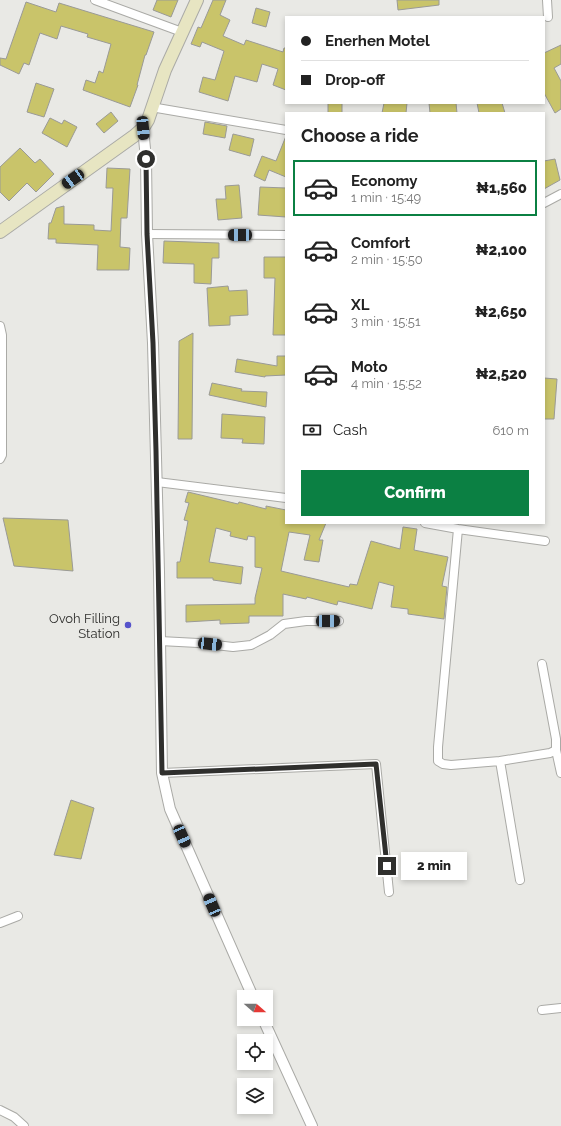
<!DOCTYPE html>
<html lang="en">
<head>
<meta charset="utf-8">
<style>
	:root { --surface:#fff; --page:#f6f6f6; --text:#222; --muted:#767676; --line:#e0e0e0; --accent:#0b8043 }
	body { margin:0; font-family:Raleway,sans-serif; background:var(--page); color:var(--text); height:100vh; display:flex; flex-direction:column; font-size:15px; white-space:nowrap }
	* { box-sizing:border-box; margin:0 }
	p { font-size:13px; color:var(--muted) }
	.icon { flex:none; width:22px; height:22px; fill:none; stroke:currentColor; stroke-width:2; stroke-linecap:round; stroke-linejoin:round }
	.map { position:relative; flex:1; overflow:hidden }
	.side { position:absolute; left:285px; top:112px; width:260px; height:412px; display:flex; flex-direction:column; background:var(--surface); border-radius:0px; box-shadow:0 2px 6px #0003 }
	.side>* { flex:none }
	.top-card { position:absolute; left:285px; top:16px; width:260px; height:88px; border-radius:0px; box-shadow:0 2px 6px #0003; display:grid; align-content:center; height:88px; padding:0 16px; background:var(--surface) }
	.needle { width:26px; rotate:110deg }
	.fabs { position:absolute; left:237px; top:990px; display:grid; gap:8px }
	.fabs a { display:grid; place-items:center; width:36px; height:36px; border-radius:0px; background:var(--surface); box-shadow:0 2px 6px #0003; font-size:20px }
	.end { position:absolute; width:18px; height:18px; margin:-9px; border:5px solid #2f2f2d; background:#fff; box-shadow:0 0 0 2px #fff }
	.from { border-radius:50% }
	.bubble { position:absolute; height:28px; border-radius:0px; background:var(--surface); box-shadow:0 2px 6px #0003; font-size:13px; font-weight:800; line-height:28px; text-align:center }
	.car { position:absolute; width:12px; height:24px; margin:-12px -6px; border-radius:5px; box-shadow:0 0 3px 1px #0007; background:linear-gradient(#222 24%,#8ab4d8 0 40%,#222 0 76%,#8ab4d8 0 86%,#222 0) }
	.top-card b { display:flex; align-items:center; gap:14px; height:38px; font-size:15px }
	.top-card b+b { border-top:1px solid var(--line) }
	.top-card i { width:10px; height:10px; background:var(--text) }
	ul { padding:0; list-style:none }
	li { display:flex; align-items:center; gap:12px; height:56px; margin:0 8px 6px; padding:0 8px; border:2px solid transparent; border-radius:0px }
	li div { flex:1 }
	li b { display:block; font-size:15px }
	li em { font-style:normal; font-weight:800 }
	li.on { border-color:var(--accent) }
	li>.icon { width:36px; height:36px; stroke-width:1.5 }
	h2 { padding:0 16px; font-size:18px; line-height:48px }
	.pay { display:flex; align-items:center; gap:10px; height:44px; padding:0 16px; font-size:15px }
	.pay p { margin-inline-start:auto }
	.button { display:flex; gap:8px; margin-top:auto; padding:8px 16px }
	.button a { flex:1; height:46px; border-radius:0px; background:var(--accent); color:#fff; font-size:16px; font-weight:800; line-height:46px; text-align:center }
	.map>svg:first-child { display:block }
	.building { fill:#c9c46a; stroke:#9a9a96 }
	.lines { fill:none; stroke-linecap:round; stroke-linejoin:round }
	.minor-casing { stroke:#aaaaa6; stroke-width:10 }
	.tertiary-casing { stroke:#aaaaa6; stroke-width:12 }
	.secondary-casing { stroke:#aaaaa6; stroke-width:14 }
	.minor { stroke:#fff; stroke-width:8 }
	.tertiary { stroke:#fff; stroke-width:10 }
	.secondary { stroke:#e7e5c2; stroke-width:12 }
	.route { stroke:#2f2f2d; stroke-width:5 }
	.poi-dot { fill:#5653cb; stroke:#e9e9e5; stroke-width:1.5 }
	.labels { text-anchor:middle; stroke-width:3; stroke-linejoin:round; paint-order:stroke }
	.poi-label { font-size:13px; fill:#2f2f2d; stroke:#e9e9e5; text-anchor:end }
</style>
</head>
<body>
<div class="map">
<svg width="561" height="1126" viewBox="0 0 561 1126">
	<rect width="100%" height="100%" fill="#e9e9e5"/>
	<path class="building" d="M157 0H178L171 17 153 10Z
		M213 0H226L220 15 230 20 223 36 244 45 246 40 283 52 284 48H286V90L273 85 278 69 262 64 257 82 235 76 228 101 199 92 203 77 215 80 224 51 202 42 200 47 191 44 198 27 201 28Z
		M397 0H439V5L398 10Z
		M26 2 56 12 59 3 154 32 146 55H145L137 85H138L130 107 83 90 86 80 95 83 99 71 103 73 111 44 87 37 88 34 61 26 57 39 40 33 29 65 24 63 19 74 0 65V58L6 59Z
		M256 8 270 12 266 27 252 23Z
		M561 45V64L554 68 561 81V109L555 113 544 93V53Z
		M36 83 54 89 44 117 27 112Z
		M328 103H342V113H328Z
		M384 103H407L406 113H382Z
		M429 103H456L457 113H430Z
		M477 103H502L505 113H479Z
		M111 112 118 121 104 133 96 124Z
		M50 118 62 124 64 120 77 127 67 147 42 133Z
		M205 122 227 126 225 138 203 134Z
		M233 134 254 139 250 156 229 150Z
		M286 136V177L269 170 265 181 254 176 262 156 276 161Z
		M20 148 35 163 40 159 54 174 36 192 27 183 9 201 0 192V167Z
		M555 159 560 180 544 189V161Z
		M107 168 130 169 127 218H121L120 247 130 248 129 270H97L98 245 56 243V239H48L49 223H51L56 208 64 206V224L94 225V230L111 231 113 188H106Z
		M239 185 242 218 218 220 216 199H226L225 186Z
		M260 187 286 188V217L258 215Z
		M164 241 219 243V258H212L211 284 194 283V264L163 263Z
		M264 257H286V335H273L275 278H264Z
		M228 286 229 291 247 290 248 315 230 316V325L209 326 207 288Z
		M193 333 192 439H178L179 341Z
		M277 356H286V375L265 376V377L235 372 237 359 277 366Z
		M544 378 557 379 554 419H544Z
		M212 383 242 389 241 391 267 392 266 407 209 395Z
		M222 414 265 417 264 444 242 443 243 439 221 438Z
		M188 492 238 504 239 502 266 509V506L286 510V523H326L319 540H323L319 562 304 560 310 535 289 532 281 571 349 587 350 584 357 585 371 541 400 549 403 527 417 529 414 550 448 557 442 586 447 587 444 619 408 614V609L391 607 394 586 379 582 372 609 338 601 337 605 307 597 306 599 283 594V616H249V623L220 624V620L186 622V605L255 604V598L262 568 255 567V537L248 536 247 540 230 536 231 532 216 528 209 562 243 567 241 584 213 580V578H177V562H180L188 521 184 520 189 503 185 502Z
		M3 518 68 520 73 571 14 566Z
		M71 800 94 808 81 859 54 855Z"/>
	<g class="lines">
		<g class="minor-casing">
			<path id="minor" d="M95 0 182 32
				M547 0 548 17
				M151 107 286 130
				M544 203 561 194
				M147 234 286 235
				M0 326 2 335V455L0 459
				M157 482 286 498
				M425 523 458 529 545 541
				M458 529 438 747V761L443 764 451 765 500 761 550 753 556 750V739L542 664
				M160 641 198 643 233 647 251 645 270 635 284 624 306 621H339
				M556 750 561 773
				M500 761 520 880
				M162 773 376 764 389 892
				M0 923 18 916
				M542 1010 561 1008
				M0 1110 14 1117 24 1126"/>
		</g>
		<g class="tertiary-casing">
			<path id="tertiary" d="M143 128 146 159 147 234 153 343 159 572 162 773 170 809 253 997
				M263 1019 312 1126"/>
		</g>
		<g class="secondary-casing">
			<path id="secondary" d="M0 232 134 136 143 128 148 120 165 70 197 0"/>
		</g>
		<use href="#minor" class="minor"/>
		<use href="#tertiary" class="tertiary"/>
		<use href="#secondary" class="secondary"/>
	</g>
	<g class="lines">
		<path class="route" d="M146 159 147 234 153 343 156 451 162 773 376 764 387 866"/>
	</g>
	<circle class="poi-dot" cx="128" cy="625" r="4"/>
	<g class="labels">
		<g class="poi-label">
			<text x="120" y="623">Ovoh Filling<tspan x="120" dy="15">Station</tspan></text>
		</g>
	</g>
</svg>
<div class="fabs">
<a><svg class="needle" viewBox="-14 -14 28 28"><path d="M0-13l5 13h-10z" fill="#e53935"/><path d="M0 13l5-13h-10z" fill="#767676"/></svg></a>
<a><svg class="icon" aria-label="locate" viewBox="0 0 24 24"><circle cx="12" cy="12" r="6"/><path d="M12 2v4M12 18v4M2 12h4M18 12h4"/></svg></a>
<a><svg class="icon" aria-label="layers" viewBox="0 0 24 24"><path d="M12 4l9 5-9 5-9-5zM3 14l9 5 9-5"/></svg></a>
</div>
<i class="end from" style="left:146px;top:159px"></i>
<i class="end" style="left:387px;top:866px"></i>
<div class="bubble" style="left:401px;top:852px;width:66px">2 min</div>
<i class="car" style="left:143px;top:128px;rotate:175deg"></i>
<i class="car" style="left:73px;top:179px;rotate:235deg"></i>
<i class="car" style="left:240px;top:235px;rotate:270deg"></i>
<i class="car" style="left:328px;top:621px;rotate:89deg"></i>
<i class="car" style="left:210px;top:644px;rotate:96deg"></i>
<i class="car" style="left:182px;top:836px;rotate:156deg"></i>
<i class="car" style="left:212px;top:905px;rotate:337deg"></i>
<div class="top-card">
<b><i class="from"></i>Enerhen Motel</b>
<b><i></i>Drop-off</b>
</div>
<section class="side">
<h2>Choose a ride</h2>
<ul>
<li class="on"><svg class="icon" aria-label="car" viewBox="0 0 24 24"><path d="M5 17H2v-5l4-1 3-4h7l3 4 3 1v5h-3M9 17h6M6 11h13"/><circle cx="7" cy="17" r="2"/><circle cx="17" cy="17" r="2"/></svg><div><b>Economy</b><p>1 min · 15:49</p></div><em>₦1,560</em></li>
<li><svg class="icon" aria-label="car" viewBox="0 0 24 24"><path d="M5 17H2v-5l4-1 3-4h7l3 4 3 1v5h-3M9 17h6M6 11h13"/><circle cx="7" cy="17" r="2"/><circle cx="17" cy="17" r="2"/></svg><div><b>Comfort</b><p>2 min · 15:50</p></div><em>₦2,100</em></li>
<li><svg class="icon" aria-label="car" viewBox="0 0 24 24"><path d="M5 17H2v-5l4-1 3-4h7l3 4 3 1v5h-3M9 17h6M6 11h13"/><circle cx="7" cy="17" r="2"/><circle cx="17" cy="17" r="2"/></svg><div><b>XL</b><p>3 min · 15:51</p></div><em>₦2,650</em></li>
<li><svg class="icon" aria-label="car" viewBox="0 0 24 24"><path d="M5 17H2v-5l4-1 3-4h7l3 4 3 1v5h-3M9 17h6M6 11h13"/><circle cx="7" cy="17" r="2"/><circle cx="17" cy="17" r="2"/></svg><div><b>Moto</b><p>4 min · 15:52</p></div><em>₦2,520</em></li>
</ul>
<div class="pay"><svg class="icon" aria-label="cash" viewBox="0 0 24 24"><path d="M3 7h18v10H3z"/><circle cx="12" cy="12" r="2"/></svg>Cash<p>610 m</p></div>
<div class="button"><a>Confirm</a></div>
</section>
</div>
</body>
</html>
